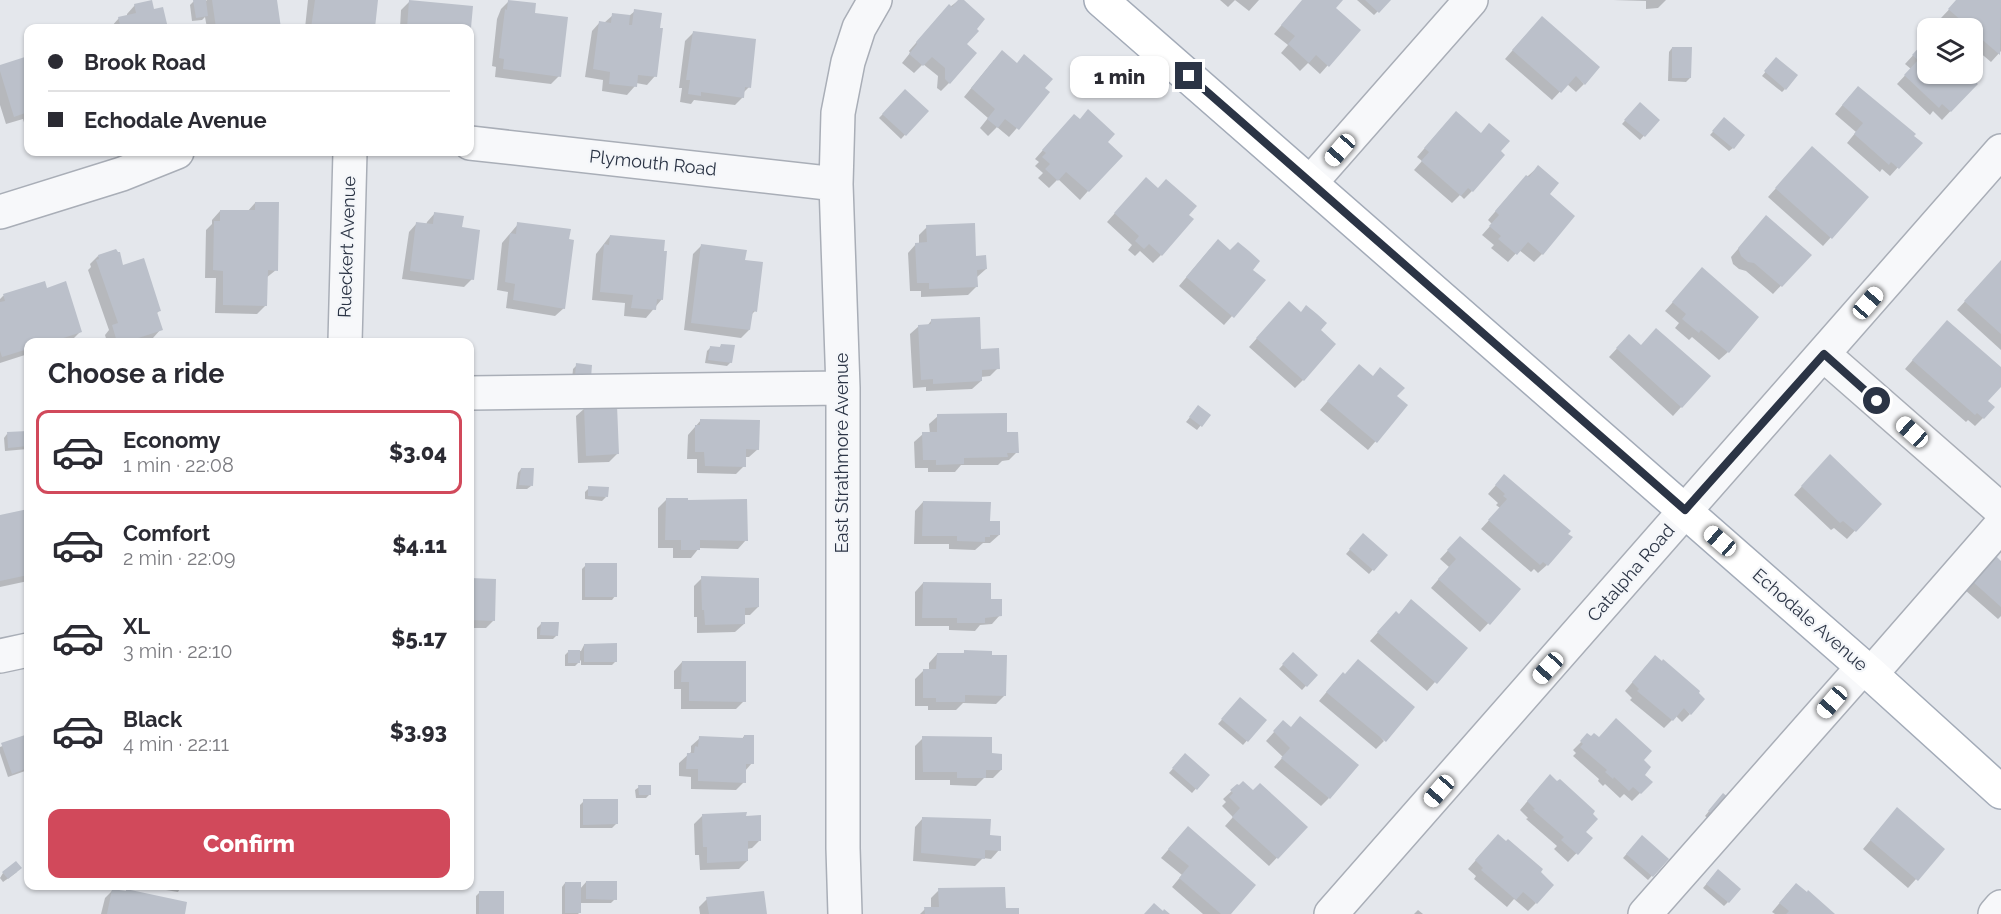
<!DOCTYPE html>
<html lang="en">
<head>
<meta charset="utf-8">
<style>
	:root { --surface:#fff; --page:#f7f7f7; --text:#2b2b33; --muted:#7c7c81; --line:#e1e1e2; --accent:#d1495b }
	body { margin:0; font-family:Raleway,sans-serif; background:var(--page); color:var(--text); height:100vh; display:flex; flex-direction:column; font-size:22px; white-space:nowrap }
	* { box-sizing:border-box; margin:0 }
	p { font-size:20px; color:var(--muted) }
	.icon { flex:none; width:33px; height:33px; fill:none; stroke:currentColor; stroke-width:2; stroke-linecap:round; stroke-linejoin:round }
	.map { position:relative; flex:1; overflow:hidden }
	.side { position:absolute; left:24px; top:338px; width:450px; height:552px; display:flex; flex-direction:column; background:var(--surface); border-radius:12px; box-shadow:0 2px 4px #0004 }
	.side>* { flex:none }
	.top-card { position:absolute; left:24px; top:24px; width:450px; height:132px; border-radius:12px; box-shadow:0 2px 4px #0004; display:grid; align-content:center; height:132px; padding:0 24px; background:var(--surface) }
	.fabs { position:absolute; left:1917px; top:18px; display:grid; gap:12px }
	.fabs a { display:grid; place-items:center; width:66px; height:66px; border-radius:12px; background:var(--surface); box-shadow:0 2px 4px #0004; font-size:30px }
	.end { position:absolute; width:27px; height:27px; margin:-14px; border:8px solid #2b3445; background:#fff; box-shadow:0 0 0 3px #fff }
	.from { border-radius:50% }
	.bubble { position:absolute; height:42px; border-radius:12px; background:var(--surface); box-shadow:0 2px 4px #0004; font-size:20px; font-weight:800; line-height:42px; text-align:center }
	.car { position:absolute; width:18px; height:36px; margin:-18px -9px; border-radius:8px; box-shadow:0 0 4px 2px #0007; background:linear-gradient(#fff 24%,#345 0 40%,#fff 0 76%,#345 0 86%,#fff 0) }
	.top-card b { display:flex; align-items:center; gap:21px; height:57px; font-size:22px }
	.top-card b+b { border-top:2px solid var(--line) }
	.top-card i { width:15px; height:15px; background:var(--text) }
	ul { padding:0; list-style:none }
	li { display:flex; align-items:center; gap:18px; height:84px; margin:0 12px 9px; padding:0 12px; border:3px solid transparent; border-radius:12px }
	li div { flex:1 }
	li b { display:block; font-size:22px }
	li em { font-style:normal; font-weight:800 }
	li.selected { border-color:var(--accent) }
	li>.icon { width:54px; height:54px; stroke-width:1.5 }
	h2 { padding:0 24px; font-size:27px; line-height:72px }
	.cta { display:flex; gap:12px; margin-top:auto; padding:12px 24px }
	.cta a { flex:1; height:69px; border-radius:12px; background:var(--accent); color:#fff; font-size:24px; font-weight:800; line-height:69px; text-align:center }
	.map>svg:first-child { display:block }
	.shadow { fill:#0003 }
	.building { fill:#bbc0ca }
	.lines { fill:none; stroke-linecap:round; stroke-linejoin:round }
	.minor-casing { stroke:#a9aeb7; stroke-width:36 }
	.major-casing { stroke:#a3abb8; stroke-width:36 }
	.minor { stroke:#f7f8fa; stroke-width:33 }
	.major { stroke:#fff; stroke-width:33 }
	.route { stroke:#2b3445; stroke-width:8 }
	.labels { text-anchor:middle; stroke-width:4.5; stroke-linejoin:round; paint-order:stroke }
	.street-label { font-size:18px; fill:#2b3445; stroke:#f4f6f9 }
</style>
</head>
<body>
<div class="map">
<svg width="2001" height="914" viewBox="0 0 2001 914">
	<rect width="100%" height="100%" fill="#e4e7ec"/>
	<path class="shadow" d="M204 0V3L207 0H275L279 28H207L205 17 202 20 192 21 190 5 194 1Z
		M308 0H376L373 28H305Z
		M959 0H961L965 44 949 83 941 91 937 88 938 76 923 64 914 73 902 63 910 53 909 51 941 14Z
		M1220 0H1259L1249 11 1235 0 1228 7Z
		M1303 0H1341L1334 8 1328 65 1320 74 1308 63 1300 71 1291 62 1281 53 1288 45 1274 34Z
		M1357 0H1389L1374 15Z
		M1613 0H1666L1658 8 1646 9V1Z
		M1958 0H2001V51L1991 62 1972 46V28H1952L1941 18Z
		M410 1 472 7 470 32V28H400L401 10Z
		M509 1 533 14 559 76 551 84 495 77 496 67 492 66 497 19 501 9Z
		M135 5 153 11 162 9 166 28H111V27L119 18 127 16V14Z
		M635 11 655 76 647 85 636 83 635 86 627 95 602 91 603 80 585 77 592 31 600 22 604 23 613 15 629 16Z
		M1534 26 1584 84 1576 92 1567 84 1552 100 1505 59Z
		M693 33 749 87 743 93V97L735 105 694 100 691 104 680 102 682 88H679L685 41Z
		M1672 48 1690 78 1686 82 1668 81 1669 52Z
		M1917 51 1928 74H1964L1976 84 1942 120 1933 111 1930 115 1897 84 1911 69 1905 64Z
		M28 58V125L25 126 23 119 6 124 0 105V66Z
		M994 60 1048 93 1009 137 997 127 988 136 980 128 988 118 964 97Z
		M1773 63 1785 89 1782 92 1762 76Z
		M905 91 927 111 901 139 879 118Z
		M1850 96 1920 143 1890 176 1882 169 1880 172 1847 143 1856 132 1835 114Z
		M1636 108 1658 120 1640 140 1622 124Z
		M1448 121 1472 191 1464 199 1460 195 1452 203 1414 170 1422 161 1417 157Z
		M1721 123 1733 148 1729 151 1710 135Z
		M1066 124 1106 142 1088 191 1080 200 1058 179 1049 188 1038 178 1043 173 1035 166 1039 162 1035 159Z
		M1804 157 1867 197 1823 246 1768 197Z
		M1538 167 1542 254 1534 262 1519 250 1508 262 1491 248 1494 245 1482 235 1492 224 1488 220 1518 185Z
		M1138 187 1161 255 1153 263 1140 251 1135 256 1128 250 1132 245 1107 222Z
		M255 203 276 270 266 278V305L257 314 215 313 216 278H205L206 230 212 224V220L220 211 247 212Z
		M435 213 472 279 464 287 402 279 409 232 417 223 426 225 427 222Z
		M518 224 564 308 555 316 506 308 508 292 497 290 502 243Z
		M1758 226 1810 255 1773 294 1746 271 1739 269 1733 264 1731 257Z
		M927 227 975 257 986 269 977 277 976 287 968 295 921 297V291H910L908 253 916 244H919V235Z
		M610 236 662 299 646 318 624 316 625 303 592 300 596 254Z
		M701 246 744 261 755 311 751 315 749 330 741 338 684 330 693 254Z
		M1210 249 1230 252 1264 280 1224 325 1179 286Z
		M98 256 122 267 160 310 156 314 161 329 153 338 140 342H107L105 335 109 330 88 270 91 267 90 264Z
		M2001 262V350L1957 310Z
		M1694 278 1728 352 1719 360 1692 337 1689 340 1675 328 1679 323 1665 311Z
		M44 283 46 290 80 332 72 340 66 342H28V354L0 363V299L3 296Z
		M1281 311 1319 331 1303 380 1295 388 1249 347Z
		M931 321 980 350 998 368 990 376 981 377V381L972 389 926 391V387L913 388 910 334 919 326H927Z
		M1939 330 2001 369V384L1986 401 1983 418 1975 426 1968 420 1966 422 1905 369Z
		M1621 344 1641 347 1709 376 1673 416 1609 357Z
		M722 345 731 362 727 366 705 363 707 351 711 347 719 348Z
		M577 365 591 366 572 380 573 369Z
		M1351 374 1372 377 1406 406 1368 450 1320 410Z
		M585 408 617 454 609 462 578 463 576 416Z
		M1195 411 1209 415 1197 430 1186 422Z
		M938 416 1006 434 1017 452 1009 460 1002 461 998 465H961L955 472H928V468H915L914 442 923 434H930L929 424Z
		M701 420 758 449 749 457H745L744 466 736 474 697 473V459H687L688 435Z
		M28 432V449L5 451 4 438 7 434Z
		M1822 464 1880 504 1847 539 1834 528 1831 530 1794 495Z
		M521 469 531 486 527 489H516L518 473Z
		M1504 476 1547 565 1538 573 1534 569 1531 572 1481 529 1500 508 1496 505 1498 503 1488 494Z
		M589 488 606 497 602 501 585 499V492Z
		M666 500 746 540 738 549 699 548 691 558H673V548H658V508Z
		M923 502 989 523 999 535 990 543H983L975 550 949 549V544H914L915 511Z
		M27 511 28 581 0 587V516Z
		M1359 539 1386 555 1369 574 1346 554Z
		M1452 546 1519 590 1480 632 1431 588 1449 567 1440 559Z
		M2001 563V616L1998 619 1965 590 1987 566Z
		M586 565 615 596 612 600H582V569Z
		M702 578 758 607 750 615H743L744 624 735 632 697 633V617H694V586Z
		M470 580H495L494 620 486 628H470Z
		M923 583 990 601 1000 615 992 624 980 625 975 631 949 630V626H915V592Z
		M1388 621 1465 648 1427 691 1370 641Z
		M541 624 557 635 553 639H537V628Z
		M584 645 616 661 612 665H581V660L575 666H565V655L569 651H581Z
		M965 652 1005 695 996 704 963 703 956 710H928V706H915V679L924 670 929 671V663L937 654H962Z
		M1293 654 1316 675 1302 690 1279 669Z
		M682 662 744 701 736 709H681V689H674V671Z
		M1647 665 1690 714 1682 722 1676 716 1664 728 1630 700 1632 698 1625 691Z
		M1335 682 1384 741 1376 749 1319 701Z
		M1237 703 1265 720 1243 745 1218 724Z
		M1283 722 1329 798 1321 806 1274 767 1283 757 1266 741Z
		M28 735V770L8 777 0 753V747Z
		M1588 735 1642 760 1643 775 1651 782 1632 801 1624 794 1620 798 1605 784 1603 786 1598 781 1599 779 1573 756 1576 753 1573 750Z
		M744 736 752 763 745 771 744 782 736 790 691 789V777L679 776V763L691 752V746L700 738 742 739Z
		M923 738 990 755 1001 770 993 778H984L976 786 950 785V780H915V746Z
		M1185 755 1208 775 1192 793 1169 773Z
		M1542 784 1591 838 1568 862 1554 849 1557 846 1526 819 1528 818 1520 810Z
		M1237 786 1306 827 1269 866 1225 826 1233 817 1222 806 1226 802 1223 799Z
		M639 787 650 794 646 798H636L635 790Z
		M1720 798 1718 826 1705 816Z
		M584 801 616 824 612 828H580V805Z
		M703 815 745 818 760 840 752 848 747 849V861L739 869 700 870 699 855H695L694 824Z
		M923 818 988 837 999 850 991 859 983 858 975 866 913 861 915 827Z
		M1889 818 1943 849 1908 888 1863 849Z
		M1180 836 1229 914H1203L1172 887 1182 875 1161 858Z
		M1638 841 1667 859 1648 880 1623 858Z
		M1490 844 1536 903 1528 911 1514 899 1507 907 1474 879 1476 876 1468 869Z
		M17 872 3 882 0 878 3 873Z
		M1714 875 1728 902 1724 906 1703 888Z
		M586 882 615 899 611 903H580V912L578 914H562V887L565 883 580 889Z
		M166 885H182L178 892 166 890Z
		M113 890 125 893 183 914H101L105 898Z
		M939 890 1017 914H920L925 909H931V898Z
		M480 892 503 914H476V896Z
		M1788 893 1833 914H1775L1772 912Z
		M707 899 765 914H700L699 907Z
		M1418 910 1423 914H1414Z"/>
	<path class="building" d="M152 0 154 9 163 7 168 28H121L118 17 136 13 134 4Z
		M193 0H206L208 16 196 18Z
		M212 0H277L281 28H216Z
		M315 0H378L375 28H311Z
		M409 0 473 6 471 28H407Z
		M508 0 536 3 535 13 568 17 561 77 503 69 504 59 499 58 505 9 507 10Z
		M958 0H964L985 19 977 29 979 31 967 44 977 53 950 84 945 79V68L932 57 923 66 909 54 917 44 916 42 949 4 952 7Z
		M1302 0H1343L1336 8 1361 30 1329 67 1316 55 1309 63 1288 44 1295 36 1281 25Z
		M1365 0H1391L1379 13Z
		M1956 0H2001L2000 55 1972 31V28H1970L1948 9Z
		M634 9 662 13 660 28H663L657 77 638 75 637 87 609 84 610 72 593 69 599 21 611 23 612 13 630 15 629 25H632Z
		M1542 16 1600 67 1585 85 1576 76 1561 93 1512 50Z
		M693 31 756 39 751 88 745 87 744 98 701 92V96L688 94 690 80H686Z
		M1925 41 1928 43V74H1966L1978 84 1951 112 1942 104 1939 108 1904 75 1918 60 1912 55Z
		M1672 47H1692L1691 78H1672Z
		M1002 50 1017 63 1024 54 1053 79 1045 88 1050 92 1019 130 1005 119 998 128 987 119 995 109 971 88Z
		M28 56V112L14 117 0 71V65Z
		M1776 57 1798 75 1786 90 1764 71Z
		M1858 86 1916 134 1914 136 1923 143 1899 169 1891 162 1889 165 1854 134 1863 123 1842 105Z
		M905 89 929 111 906 136 882 114Z
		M1640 102 1660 120 1645 137 1624 120Z
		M1088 109 1115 134 1108 142 1123 156 1089 192 1066 172 1058 181 1045 169 1050 164 1042 157 1046 153 1042 150 1074 114 1080 119Z
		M1456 111 1481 133 1489 123 1510 141 1501 151 1505 155 1473 192 1468 188 1461 196 1421 161 1429 152 1424 148Z
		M1724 117 1745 135 1734 149 1712 131Z
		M1812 146 1869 197 1832 239 1775 188Z
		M1538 165 1559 183 1550 194 1575 216 1543 255 1528 242 1517 255 1498 239 1501 236 1489 226 1499 215 1495 211 1526 175 1529 177Z
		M1146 177 1158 188 1166 179 1197 206 1189 215 1194 219 1162 256 1149 244 1144 249 1135 241 1139 236 1114 213Z
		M255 202H279L278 271 268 270 267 306 223 305V271L213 270 214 221H220V210H255Z
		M434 212 464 216 462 227 480 230 474 280 410 271 416 222 433 224Z
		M1766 215 1812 255 1782 287 1754 263 1748 262 1741 256 1738 248Z
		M517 222 571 229 569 239 574 240 565 309 513 300 515 284 505 282 510 233 516 234Z
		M975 223 976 256 986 255 987 269 977 270 978 287 929 289V283H917L915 243 927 242 926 225Z
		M610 235 665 240 664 251H667L663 300 657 299 656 310 631 308 633 295 600 292 604 244 609 245Z
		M1218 239 1230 250 1238 242 1249 251 1260 261 1253 270 1266 280 1234 318 1186 277Z
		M701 244 747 250 745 260 763 262 757 312 753 311 750 330 691 323Z
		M116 249 118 252H120L123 265 144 258 161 311 157 312 163 330 126 342H117L112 325 118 323 96 260 99 259 98 255Z
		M2001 260V334L1964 301Z
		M1702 267 1759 317 1729 353 1701 330 1699 333 1682 319 1686 314 1672 302Z
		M45 281 47 288 66 281 82 332 51 342H28V349L2 357 0 351V302L5 301 3 294Z
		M1289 301 1301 312 1306 305 1317 314 1327 323 1321 330 1336 344 1304 381 1256 338Z
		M980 317 981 349 999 348 1000 369 982 370V381L933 384V379L921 380 918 325 931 324V319Z
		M1947 320 2001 367V387L1988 401 1995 407 1984 419 1977 413 1975 415 1912 360Z
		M1656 328 1711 376 1682 408 1616 348 1629 334 1641 345Z
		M721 344 735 345 732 363 708 360 710 346 720 347Z
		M576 363 592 365 591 378 575 377Z
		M1359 364 1373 376 1380 367 1405 388 1397 396 1408 405 1377 443 1327 401Z
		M617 405 619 454 586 456 584 407Z
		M1198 405 1211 415 1202 427 1189 417Z
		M1007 413V432H1018L1019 453H1007L1008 457 964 458V464L936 465V460H923L922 432H937V414Z
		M700 419 760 420 759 450 746 449V467L705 466 704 452H695V425H700Z
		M28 431V446L8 448 7 432Z
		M1830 454 1882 504 1856 532 1843 521 1840 523 1801 486Z
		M521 468H534L533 486 519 485Z
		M1504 474 1571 531 1568 534 1573 537 1548 566 1543 562 1540 565 1488 520 1507 499 1503 496 1505 494 1495 485Z
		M588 486 609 487 608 497 588 496Z
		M666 498H688V500L747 499 748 541 700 540V550H681V540H665Z
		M923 501 991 502 990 521H1000V535H990V537H985V542L957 541V536H922Z
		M28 509V575L0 581V515Z
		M1363 533 1388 555 1374 571 1349 549Z
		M1460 536 1521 589 1490 625 1438 579 1456 559 1447 550Z
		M1995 555 2001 561V607L1972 581Z
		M585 563H617V597H585Z
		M701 576 759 578V607L745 608V624L705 625 704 610H702Z
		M470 578 496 579 495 621 470 620Z
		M923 582 991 583V599H1002V616L985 618V623H957V618H922Z
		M1411 599 1468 648 1437 684 1377 632 1396 611 1399 614Z
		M541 622H559L558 636 540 635Z
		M617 643V662H584V644Z
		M568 650H580V663H568Z
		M964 650 992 651V655H1007L1006 696 965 695V702H936V698H923V669H936L937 653H964Z
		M1293 652 1318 675 1307 687 1282 664Z
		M1655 655 1662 661 1663 659 1700 691 1699 693 1705 699 1691 715 1684 708 1673 721 1637 691 1639 689 1632 682Z
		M1358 659 1415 707 1386 742 1326 692 1343 672 1345 674Z
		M682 661H746V702L689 701V682H681Z
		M1240 697 1267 720 1248 742 1221 719Z
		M1300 716 1359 765 1330 799 1281 758 1290 748 1273 731 1283 720 1291 727Z
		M1616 718 1652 751 1644 760 1651 767 1645 775 1653 782 1641 794 1633 787 1629 791 1614 777 1613 779 1605 772 1607 770 1580 747 1583 744 1580 741 1587 733 1591 736 1594 733 1599 737Z
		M28 734V768L12 774 1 743Z
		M744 735H754V764H746V783L698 781V769H686L687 753H694L695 746 698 747 699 736 744 738Z
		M922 736 992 737V753L1002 754V770H986V778H957V772H923Z
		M1185 753 1210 775 1197 790 1172 768Z
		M1550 774 1557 781 1560 779 1595 811 1593 814 1598 819 1586 832 1593 838 1578 855 1561 840 1564 837 1533 810 1535 809 1527 801Z
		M1243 781 1253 790 1260 783 1308 827 1278 859 1232 817 1240 808 1229 797 1233 793 1230 790 1237 784 1239 785Z
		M638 785H651V795H639Z
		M1723 793 1738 806 1723 823 1708 811Z
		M583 799H618V824L583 825Z
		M1897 807 1945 849 1918 881 1870 840Z
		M747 812 746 816 761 815V841H748V861L707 863V847H703L702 814Z
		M922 817 991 819 990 835 1001 836V851L985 850V859L921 853Z
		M1188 826 1256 885 1231 914H1221L1179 878 1189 866 1168 849Z
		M1498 834 1506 841 1508 839 1543 869 1541 872 1554 885 1537 904 1523 892 1516 900 1481 870 1483 868 1475 860Z
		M1642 835 1669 859 1653 877 1626 854Z
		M16 861 22 868 8 879 2 872Z
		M1718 869 1741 889 1729 903 1706 884Z
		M586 881H617V900L586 899Z
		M565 882H581V913H565Z
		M1796 883 1807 892 1808 890 1835 914H1786L1789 911 1779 903Z
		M1005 887 1006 908H1019V914H925L924 907H939L938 888Z
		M112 889 126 891V889L187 902 185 914H107Z
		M479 891H504V914H479Z
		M764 891 767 914H709L706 897Z
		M1154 903 1163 911 1164 909 1170 914H1144Z"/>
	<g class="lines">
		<g class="minor-casing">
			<path id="minor" d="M470 143 836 184
				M1311 182 1471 0
				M0 212 122 174 177 152
				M345 342 350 152
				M1823 354 2001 510
				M470 393 843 388
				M0 656 28 650
				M1871 674 2001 525
				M845 914 843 848V388L836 184 838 113 848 62 859 28 875 0
				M1331 914 2001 151
				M1645 914 1863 667
				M1995 914 2001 907"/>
		</g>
		<g class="major-casing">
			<path id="major" d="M1101 0 1871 674 2001 792"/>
		</g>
		<use href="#minor" class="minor"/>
		<use href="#major" class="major"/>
	</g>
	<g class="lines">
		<path class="route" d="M1189 76 1685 510 1824 354 1877 401"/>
	</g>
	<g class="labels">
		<g class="street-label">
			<text transform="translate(653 163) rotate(6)" y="6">Plymouth Road</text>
			<text transform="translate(347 247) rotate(-88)" y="6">Rueckert Avenue</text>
			<text transform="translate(842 453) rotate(-90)" y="6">East Strathmore Avenue</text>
			<text transform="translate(1631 573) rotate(-49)" y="6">Catalpha Road</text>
			<text transform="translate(1810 620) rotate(41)" y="6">Echodale Avenue</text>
		</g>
	</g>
</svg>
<div class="fabs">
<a><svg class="icon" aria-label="layers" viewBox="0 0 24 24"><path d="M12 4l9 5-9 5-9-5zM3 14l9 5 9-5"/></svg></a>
</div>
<i class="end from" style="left:1877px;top:401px"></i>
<i class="end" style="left:1189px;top:76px"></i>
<div class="bubble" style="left:1070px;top:56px;width:99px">1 min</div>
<i class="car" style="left:1340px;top:150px;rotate:221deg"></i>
<i class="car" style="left:1868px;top:303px;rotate:41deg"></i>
<i class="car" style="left:1912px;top:432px;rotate:312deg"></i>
<i class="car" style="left:1720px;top:541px;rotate:311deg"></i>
<i class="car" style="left:1548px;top:668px;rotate:222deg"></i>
<i class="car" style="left:1832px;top:702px;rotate:221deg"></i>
<i class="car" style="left:1439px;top:791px;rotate:221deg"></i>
<div class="top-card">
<b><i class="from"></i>Brook Road</b>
<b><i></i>Echodale Avenue</b>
</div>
<section class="side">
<h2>Choose a ride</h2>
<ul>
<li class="selected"><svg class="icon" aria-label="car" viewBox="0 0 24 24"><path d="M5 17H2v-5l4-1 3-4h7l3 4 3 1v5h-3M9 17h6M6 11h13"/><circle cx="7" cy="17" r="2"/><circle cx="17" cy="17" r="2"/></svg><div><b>Economy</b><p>1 min · 22:08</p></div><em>$3.04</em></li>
<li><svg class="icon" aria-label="car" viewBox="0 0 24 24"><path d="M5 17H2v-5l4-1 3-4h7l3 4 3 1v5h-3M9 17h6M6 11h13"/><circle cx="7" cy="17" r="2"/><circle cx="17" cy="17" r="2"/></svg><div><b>Comfort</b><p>2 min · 22:09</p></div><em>$4.11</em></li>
<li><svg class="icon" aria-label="car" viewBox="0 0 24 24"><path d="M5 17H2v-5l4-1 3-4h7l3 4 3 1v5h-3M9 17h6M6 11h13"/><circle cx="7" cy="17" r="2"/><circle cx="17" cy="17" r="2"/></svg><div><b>XL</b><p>3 min · 22:10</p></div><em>$5.17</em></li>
<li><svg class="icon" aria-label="car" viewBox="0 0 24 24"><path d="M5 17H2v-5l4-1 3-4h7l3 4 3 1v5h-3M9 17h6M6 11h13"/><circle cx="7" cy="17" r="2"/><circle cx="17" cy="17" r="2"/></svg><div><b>Black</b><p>4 min · 22:11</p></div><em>$3.93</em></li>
</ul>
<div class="cta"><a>Confirm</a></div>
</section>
</div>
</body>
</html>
